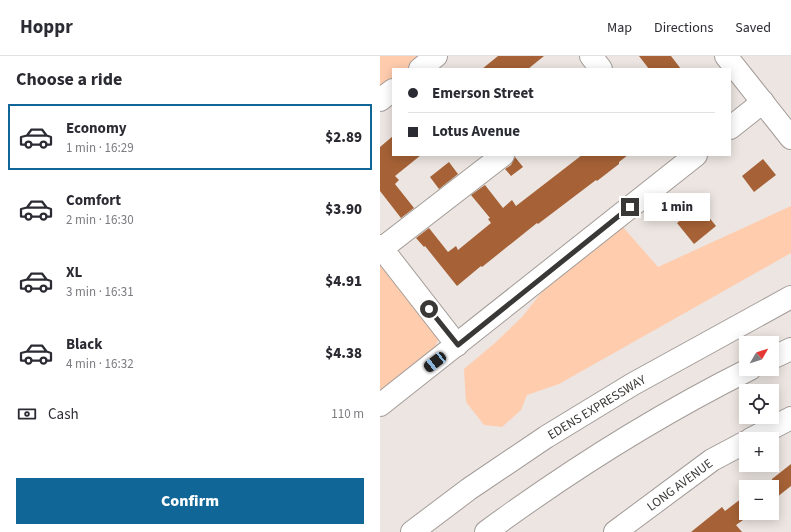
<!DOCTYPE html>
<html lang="en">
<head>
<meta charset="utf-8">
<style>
	:root { --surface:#fff; --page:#f2f2f3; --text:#2b2b33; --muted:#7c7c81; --line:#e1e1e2; --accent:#106697 }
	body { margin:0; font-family:"Source Sans 3",sans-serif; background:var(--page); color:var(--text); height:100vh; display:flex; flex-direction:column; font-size:15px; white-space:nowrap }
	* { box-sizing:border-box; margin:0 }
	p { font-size:13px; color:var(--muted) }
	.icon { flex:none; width:22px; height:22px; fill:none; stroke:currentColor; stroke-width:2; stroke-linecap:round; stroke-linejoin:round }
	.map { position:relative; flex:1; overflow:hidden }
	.details { display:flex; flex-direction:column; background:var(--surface); width:380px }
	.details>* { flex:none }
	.guide { position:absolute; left:12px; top:12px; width:339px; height:88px; border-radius:0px; box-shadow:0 2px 10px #0003; display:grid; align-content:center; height:88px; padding:0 16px; background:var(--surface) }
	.needle { width:26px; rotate:51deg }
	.buttons { position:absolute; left:359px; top:280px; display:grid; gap:8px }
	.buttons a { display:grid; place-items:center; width:40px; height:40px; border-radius:0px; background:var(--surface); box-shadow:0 2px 10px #0003; font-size:20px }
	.end { position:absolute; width:18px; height:18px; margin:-9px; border:5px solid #3a3836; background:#fff; box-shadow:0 0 0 2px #fff }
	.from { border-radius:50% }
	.bubble { position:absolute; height:28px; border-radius:0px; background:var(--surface); box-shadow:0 2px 10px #0003; font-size:13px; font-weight:800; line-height:28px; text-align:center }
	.car { position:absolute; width:12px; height:24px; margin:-12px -6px; border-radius:5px; box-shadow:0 0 3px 1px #0007; background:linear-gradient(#222 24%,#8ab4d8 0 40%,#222 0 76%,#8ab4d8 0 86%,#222 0) }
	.guide b { display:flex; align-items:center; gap:14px; height:38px; font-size:15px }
	.guide b+b { border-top:1px solid var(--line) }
	.guide i { width:10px; height:10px; background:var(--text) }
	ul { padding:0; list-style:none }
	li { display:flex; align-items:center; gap:12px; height:66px; margin:0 8px 6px; padding:0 8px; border:2px solid transparent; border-radius:0px }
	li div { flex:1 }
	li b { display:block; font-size:15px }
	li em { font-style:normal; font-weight:800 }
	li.active { border-color:var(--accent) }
	li>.icon { width:36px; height:36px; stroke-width:1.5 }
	h2 { padding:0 16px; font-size:18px; line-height:48px }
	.pay { display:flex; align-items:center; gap:10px; height:44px; padding:0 16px; font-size:15px }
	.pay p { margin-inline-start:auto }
	.cta { display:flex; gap:8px; margin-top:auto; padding:8px 16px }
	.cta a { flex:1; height:46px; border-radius:0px; background:var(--accent); color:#fff; font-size:16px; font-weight:800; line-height:46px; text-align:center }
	header { display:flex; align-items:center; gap:24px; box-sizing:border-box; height:56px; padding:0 20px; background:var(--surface); border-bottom:1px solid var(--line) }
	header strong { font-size:19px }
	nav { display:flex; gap:22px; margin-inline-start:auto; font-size:14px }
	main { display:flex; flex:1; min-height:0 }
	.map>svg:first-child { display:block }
	.green { fill:#ffccae }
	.building { fill:#a66236 }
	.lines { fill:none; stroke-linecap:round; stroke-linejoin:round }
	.minor-casing { stroke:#a39c98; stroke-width:24 }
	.highway-casing { stroke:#a39c98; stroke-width:24 }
	.minor { stroke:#fff; stroke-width:22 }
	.highway { stroke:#fff; stroke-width:22 }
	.route { stroke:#3a3836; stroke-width:5 }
	.labels { text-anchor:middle; stroke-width:4; stroke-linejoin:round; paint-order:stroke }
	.street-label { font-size:13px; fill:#3a3836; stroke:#ece5e1 }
</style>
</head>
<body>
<header>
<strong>Hoppr</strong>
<nav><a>Map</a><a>Directions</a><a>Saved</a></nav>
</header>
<main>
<section class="details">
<h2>Choose a ride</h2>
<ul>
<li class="active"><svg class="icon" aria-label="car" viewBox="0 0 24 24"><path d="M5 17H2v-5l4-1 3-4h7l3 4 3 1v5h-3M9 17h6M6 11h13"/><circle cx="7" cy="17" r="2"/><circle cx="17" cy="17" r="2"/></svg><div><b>Economy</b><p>1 min · 16:29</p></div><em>$2.89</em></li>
<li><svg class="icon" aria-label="car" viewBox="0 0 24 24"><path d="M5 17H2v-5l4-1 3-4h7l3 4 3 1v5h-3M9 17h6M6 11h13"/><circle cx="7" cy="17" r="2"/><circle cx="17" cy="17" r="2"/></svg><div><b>Comfort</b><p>2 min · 16:30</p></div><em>$3.90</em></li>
<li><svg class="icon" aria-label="car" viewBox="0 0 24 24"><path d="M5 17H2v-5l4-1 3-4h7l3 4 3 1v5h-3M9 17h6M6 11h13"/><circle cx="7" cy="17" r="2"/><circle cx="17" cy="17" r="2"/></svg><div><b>XL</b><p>3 min · 16:31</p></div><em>$4.91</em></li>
<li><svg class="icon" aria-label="car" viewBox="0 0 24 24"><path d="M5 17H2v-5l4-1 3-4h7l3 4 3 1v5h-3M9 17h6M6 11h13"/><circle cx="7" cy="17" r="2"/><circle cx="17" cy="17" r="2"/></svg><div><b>Black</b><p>4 min · 16:32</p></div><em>$4.38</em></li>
</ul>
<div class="pay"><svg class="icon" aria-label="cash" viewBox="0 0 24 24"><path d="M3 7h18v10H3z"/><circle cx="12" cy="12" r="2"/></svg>Cash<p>110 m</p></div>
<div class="cta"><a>Confirm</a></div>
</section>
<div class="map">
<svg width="411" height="476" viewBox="0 0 411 476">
	<rect width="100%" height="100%" fill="#ece5e1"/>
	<path class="green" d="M0 0H45L28 13H13V25L0 34Z
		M411 150V197L179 328 147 339 141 354 122 371 104 369 86 346 84 313 116 286 142 261 168 228 242 170 278 211Z
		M0 206 59 282 54 293 0 334Z"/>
	<path class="building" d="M118 0H164L148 13H102Z
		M259 0H291L301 13H269Z
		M13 80V99H41L15 120 19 124 15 128 34 152 21 162 0 135V91Z
		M202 99H248L239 106V108L217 125 216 124 158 168 157 167 102 211 101 210 77 230 45 190 44 191 36 182 49 172 68 196 76 190 78 194 111 167 108 163 110 162 91 139 105 129 123 152 132 144 136 150Z
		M135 101 143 111 131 120 125 113 131 109Z
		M383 103 396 119 374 136 362 120Z
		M69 106 78 118 59 133 50 121Z
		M319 149 336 170 314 188 297 167Z
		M411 408V430L392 445V423Z
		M366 439V462L356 469 362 476H311L342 451 345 455Z"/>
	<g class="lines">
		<g class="minor-casing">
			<g id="minor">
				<path d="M211 0 221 13"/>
				<path d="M346 0 411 82"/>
				<path d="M40 13 56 0"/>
				<path d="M0 44 13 34"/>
				<path d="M350 72 383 46"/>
				<path d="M0 190 77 289"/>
				<path d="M0 194 123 99"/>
				<path d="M0 349 316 99"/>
				<path d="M371 383 411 362"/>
				<path id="s1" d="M235 476 332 404 366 386"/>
			</g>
		</g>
		<g class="highway-casing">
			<g id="highway">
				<path d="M392 302 411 293"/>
				<path id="s2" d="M32 476 89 433 166 381 253 328 411 241"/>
				<path d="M106 476C189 415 278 359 370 313"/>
			</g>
		</g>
		<use href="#minor" class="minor"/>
		<use href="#highway" class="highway"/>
	</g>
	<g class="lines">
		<path class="route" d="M49 253 78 289 250 151"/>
	</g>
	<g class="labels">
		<g class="street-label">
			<text dy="5" stroke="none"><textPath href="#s2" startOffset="223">EDENS EXPRESSWAY</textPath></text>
			<text dy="5" stroke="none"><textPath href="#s1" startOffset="80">LONG AVENUE</textPath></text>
		</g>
	</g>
</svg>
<div class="buttons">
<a><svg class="needle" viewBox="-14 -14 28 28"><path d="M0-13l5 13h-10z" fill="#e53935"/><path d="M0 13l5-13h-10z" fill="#7c7c81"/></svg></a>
<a><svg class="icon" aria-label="locate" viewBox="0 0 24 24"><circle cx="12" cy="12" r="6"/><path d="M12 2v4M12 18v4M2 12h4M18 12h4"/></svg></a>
<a>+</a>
<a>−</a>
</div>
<i class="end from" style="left:49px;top:253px"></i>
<i class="end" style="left:250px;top:151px"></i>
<div class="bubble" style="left:264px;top:137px;width:66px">1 min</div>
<i class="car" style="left:55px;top:306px;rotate:232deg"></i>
<div class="guide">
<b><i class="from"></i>Emerson Street</b>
<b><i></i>Lotus Avenue</b>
</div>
</div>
</main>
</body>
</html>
